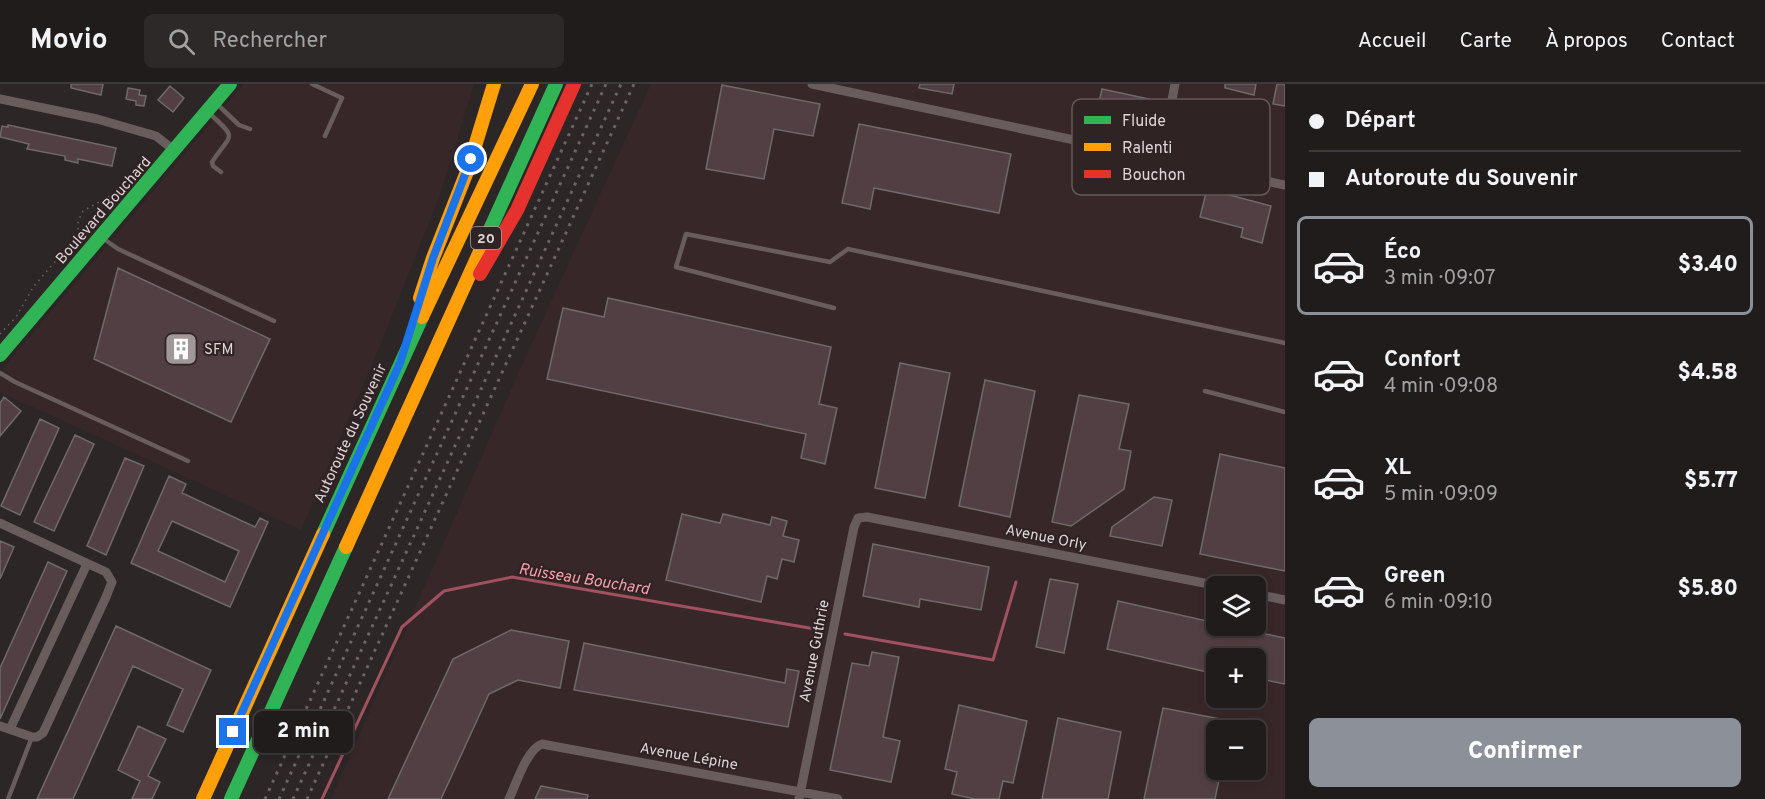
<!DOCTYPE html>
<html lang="fr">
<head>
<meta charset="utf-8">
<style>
	:root { --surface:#211c1c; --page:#2d2929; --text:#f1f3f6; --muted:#a2a1a3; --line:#3e3a3b; --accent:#8c9099 }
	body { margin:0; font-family:Overpass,sans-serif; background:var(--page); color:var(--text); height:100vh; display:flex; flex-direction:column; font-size:22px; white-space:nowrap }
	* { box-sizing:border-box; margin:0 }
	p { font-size:20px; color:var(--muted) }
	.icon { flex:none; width:33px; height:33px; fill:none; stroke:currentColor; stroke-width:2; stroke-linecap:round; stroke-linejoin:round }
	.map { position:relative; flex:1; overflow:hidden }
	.sheet { display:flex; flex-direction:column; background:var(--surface); width:480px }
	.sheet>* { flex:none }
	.hud { display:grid; align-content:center; height:132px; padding:0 24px; background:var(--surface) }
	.tools { position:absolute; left:1206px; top:492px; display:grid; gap:12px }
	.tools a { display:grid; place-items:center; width:60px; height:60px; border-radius:9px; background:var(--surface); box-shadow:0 3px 9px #0003,0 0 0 2px var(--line); font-size:30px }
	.end { position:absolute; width:27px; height:27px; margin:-14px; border:8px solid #1a73e8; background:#fff; box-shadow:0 0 0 3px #fff }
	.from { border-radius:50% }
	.bubble { position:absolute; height:42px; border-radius:9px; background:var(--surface); box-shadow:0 3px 9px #0003,0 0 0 2px var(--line); font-size:20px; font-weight:800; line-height:42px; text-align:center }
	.hud b { display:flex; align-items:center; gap:21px; height:57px; font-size:22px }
	.hud b+b { border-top:2px solid var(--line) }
	.hud i { width:15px; height:15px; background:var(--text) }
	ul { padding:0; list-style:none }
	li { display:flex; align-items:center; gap:18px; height:99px; margin:0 12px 9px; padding:0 12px; border:3px solid transparent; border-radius:9px }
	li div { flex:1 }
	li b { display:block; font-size:22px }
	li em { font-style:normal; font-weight:800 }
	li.on { border-color:var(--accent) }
	li>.icon { width:54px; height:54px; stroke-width:1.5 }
	.cta { display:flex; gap:12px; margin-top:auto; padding:12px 24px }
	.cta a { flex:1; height:69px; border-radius:9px; background:var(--accent); color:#fff; font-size:24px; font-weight:800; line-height:69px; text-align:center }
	header { display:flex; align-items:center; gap:36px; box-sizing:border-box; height:84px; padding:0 30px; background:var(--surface); border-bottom:2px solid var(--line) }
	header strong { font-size:28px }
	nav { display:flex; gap:33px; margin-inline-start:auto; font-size:21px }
	.search { width:420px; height:54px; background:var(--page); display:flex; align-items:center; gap:15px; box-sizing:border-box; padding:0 21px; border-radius:9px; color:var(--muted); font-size:22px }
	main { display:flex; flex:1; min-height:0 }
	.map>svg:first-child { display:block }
	.built { fill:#382729; fill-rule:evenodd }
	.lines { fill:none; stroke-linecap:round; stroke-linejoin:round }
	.stream { stroke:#a15160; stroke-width:3 }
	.building { fill:#523f43; stroke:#6f6a6a; stroke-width:1.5; fill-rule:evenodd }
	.path { stroke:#6d6465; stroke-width:1.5; stroke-dasharray:1.5 4.5; stroke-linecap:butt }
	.lane { stroke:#685c5d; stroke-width:4.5 }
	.street { stroke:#685c5d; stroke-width:9 }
	.fast { stroke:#30b455; stroke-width:14 }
	.slow { stroke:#ff9f0a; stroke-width:14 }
	.jam { stroke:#e5322d; stroke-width:14 }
	.rail { stroke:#6d6364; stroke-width:3; stroke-dasharray:3 6; stroke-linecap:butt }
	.route { stroke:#1a73e8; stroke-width:8 }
	.labels { text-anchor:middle; stroke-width:4.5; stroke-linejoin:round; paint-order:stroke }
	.shield { fill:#2f2324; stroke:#aaa0a1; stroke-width:1.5 }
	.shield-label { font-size:14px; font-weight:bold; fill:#ded5d6 }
	.street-label { font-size:15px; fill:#ded5d6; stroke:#2f2324 }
	.poi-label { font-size:15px; fill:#ded5d6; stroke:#2f2324; text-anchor:start }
	.water-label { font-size:16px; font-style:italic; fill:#ff9eae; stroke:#2f2324 }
	.key { fill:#2f2324; stroke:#645859; stroke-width:1.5 }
	.key-label { font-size:16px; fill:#ded5d6 }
</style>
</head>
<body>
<header>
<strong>Movio</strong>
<div class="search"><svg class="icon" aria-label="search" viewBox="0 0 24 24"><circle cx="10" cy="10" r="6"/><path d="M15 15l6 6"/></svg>Rechercher</div>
<nav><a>Accueil</a><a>Carte</a><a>À propos</a><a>Contact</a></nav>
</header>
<main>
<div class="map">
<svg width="1285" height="715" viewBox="0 0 1285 715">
	<rect width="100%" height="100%" fill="#2c2626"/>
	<path class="built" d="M244 0H474L440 111 382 257 301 446 0 308V288Z
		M651 0H1285V715H331L525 274ZM1216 502H1256V542H1216ZM1216 574H1256V614H1216ZM1216 646H1256V686H1216Z"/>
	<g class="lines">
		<path class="stream" d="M845 550 993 576 1016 498
			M322 715 402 543 444 507 512 493 821 546"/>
	</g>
	<path class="building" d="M71 0H103L101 11 71 4Z
		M920 0H954L952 10 919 4Z
		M1225 0H1256L1254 11 1225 4Z
		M1277 0H1285V22L1273 20Z
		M722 1 820 20 813 52 774 45 764 95 706 85Z
		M170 2 184 14 173 28 158 16Z
		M128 4 140 6 139 11 146 12 144 22 136 21V17L126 15Z
		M1102 5 1149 15 1142 47 1095 36Z
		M859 40 1011 70 999 129 874 104 870 125 842 119Z
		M8 41 116 64 112 82 78 75V79L65 76V72L27 65 29 60 0 53 2 42 8 43Z
		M1207 105 1271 122 1262 159 1241 153 1243 144 1200 133Z
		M118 184 270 255 231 338 94 275Z
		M608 214 831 263 819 320 837 324 825 380 801 374 806 350 547 295 563 224 604 233Z
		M900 279 950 289 925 414 875 404Z
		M985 296 1035 307 1010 433 959 422Z
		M1079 311 1129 320 1119 365 1131 367 1124 405 1071 442 1052 438Z
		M4 313 21 327 0 352V319Z
		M40 335 59 344 20 431 1 422Z
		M75 351 94 360 54 447 34 438Z
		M1220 370 1285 384V487L1200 470Z
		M125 374 144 382 106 471 87 462Z
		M169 392 186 400 182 409 255 443 260 434 268 438 230 523 131 479ZM172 437 239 467 225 498 158 467Z
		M1154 413 1172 416 1162 462 1110 452 1112 443Z
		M682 430 720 439 723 430 770 441 772 433 787 437 783 452 799 456 794 478 782 475 777 495 767 492 761 518 666 496Z
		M0 457 14 463 0 495Z
		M873 460 989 483 981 526 920 515 919 523 863 512Z
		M48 478 67 487 0 635V584Z
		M1050 495 1078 500 1064 569 1036 563Z
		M1118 517 1216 539V542H1227L1285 554V600L1256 594V574H1216V590L1107 565Z
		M116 542 211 586 183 648 167 641 183 605 133 582 73 715H37Z
		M511 546 569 557 560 604 518 596 489 610 441 715H388L453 575Z
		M584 559 785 599 787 585 799 587 788 643 574 606Z
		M872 568 899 573 883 653 900 657 891 698 830 686 852 579 869 582Z
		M959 621 1027 637 1013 699 1003 697 999 715H975L952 710 957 688 945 685Z
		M1163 624 1231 637 1229 646H1216V686H1221L1215 715H1144Z
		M1058 634 1121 648 1108 715H1042Z
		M138 642 166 655 148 692 160 698 152 715H132L140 697 118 686Z
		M541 702 588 711 587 715H535Z"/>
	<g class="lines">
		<path class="path" d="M0 250 16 233 34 202 74 156 78 149V137L83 127 113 110 149 75"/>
		<path class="lane" d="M312 0 342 14 325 52
			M217 20 239 41 250 45
			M209 29C239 56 231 49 212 78L213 82 221 88
			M101 153 118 165 274 237
			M834 224 676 183 686 150 830 178 848 165 1285 259
			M0 289 15 298 188 377
			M1205 307 1285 328
			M8 715 32 653"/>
		<path class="street" d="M812 0 1285 101
			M0 15 97 35 156 52 175 67
			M1161 74 1175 0
			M0 439 106 488 112 498 106 513 43 649 37 653H32L0 642
			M1256 510 1285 516
			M10 645 87 480
			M509 715C516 700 527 665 542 660L838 715
			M799 715 854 443 858 434 867 433 1219 502"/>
		<path class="fast" d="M482 163 556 0
			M0 271 230 0
			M323 450 422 233
			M231 715 346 463"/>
		<path class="slow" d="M420 214 433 174 468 85 494 0
			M422 233 532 0
			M346 463 482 163
			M203 715 323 450"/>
		<path class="jam" d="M480 190 517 126 574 0"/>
		<path class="rail" d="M265 715 592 0
			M279 715 606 0
			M293 715 621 0
			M307 715 634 0"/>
	</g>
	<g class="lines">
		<path class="route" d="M233 648 400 279 433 174 471 75"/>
	</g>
	<defs>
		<g id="building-square" transform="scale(1.725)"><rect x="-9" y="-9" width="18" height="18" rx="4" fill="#a09898" stroke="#2f2324"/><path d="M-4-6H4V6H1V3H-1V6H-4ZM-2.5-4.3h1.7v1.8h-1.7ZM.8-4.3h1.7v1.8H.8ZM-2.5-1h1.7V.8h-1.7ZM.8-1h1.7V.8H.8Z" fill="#fff"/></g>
	</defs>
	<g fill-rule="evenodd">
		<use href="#building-square" x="181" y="265"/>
	</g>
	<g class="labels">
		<rect class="shield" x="471" y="143" width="30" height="22" rx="4.5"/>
		<g class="shield-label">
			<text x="486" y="159">20</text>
		</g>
		<g class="street-label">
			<text transform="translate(103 126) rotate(-49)" y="5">Boulevard Bouchard</text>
			<text transform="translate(350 349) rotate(-65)" y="5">Autoroute du Souvenir</text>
			<text transform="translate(1046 453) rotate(11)" y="5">Avenue Orly</text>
			<text transform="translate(814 567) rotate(-79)" y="5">Avenue Guthrie</text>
			<text transform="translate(689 672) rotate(10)" y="5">Avenue Lépine</text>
		</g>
		<g class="poi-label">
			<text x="204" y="270">SFM</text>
		</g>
		<g class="water-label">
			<text transform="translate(584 494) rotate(9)" y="6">Ruisseau Bouchard</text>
		</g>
	</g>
	<rect x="1072" y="15" width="198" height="96" rx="9" class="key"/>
	<rect x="1084" y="32" width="27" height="8" fill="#30b455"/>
	<rect x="1084" y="59" width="27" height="8" fill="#ff9f0a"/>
	<rect x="1084" y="86" width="27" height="8" fill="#e5322d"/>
	<g class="key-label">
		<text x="1122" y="42">Fluide</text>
		<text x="1122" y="69">Ralenti</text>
		<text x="1122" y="96">Bouchon</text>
	</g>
</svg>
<div class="tools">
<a><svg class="icon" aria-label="layers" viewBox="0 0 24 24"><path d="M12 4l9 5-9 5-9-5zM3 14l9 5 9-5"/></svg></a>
<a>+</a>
<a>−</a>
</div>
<i class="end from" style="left:471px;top:75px"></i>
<i class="end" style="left:233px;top:648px"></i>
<div class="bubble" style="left:254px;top:627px;width:99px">2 min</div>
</div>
<section class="sheet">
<div class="hud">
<b><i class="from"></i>Départ</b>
<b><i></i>Autoroute du Souvenir</b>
</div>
<ul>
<li class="on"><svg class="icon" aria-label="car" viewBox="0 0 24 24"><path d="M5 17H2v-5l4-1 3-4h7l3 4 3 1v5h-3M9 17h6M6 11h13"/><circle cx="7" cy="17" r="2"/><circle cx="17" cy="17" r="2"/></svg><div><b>Éco</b><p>3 min · 09:07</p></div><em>$3.40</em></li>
<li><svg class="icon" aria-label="car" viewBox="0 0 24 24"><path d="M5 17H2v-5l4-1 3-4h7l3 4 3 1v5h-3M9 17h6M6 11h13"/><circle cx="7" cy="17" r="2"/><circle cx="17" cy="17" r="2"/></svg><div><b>Confort</b><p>4 min · 09:08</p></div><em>$4.58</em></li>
<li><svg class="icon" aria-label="car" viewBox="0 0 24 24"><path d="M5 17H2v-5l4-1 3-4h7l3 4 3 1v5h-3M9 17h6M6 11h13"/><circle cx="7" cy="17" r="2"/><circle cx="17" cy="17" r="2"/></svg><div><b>XL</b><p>5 min · 09:09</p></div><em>$5.77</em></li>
<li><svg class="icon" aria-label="car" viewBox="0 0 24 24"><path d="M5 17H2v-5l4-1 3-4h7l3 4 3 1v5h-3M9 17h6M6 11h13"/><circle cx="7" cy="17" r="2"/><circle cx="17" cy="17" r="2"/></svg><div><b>Green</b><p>6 min · 09:10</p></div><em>$5.80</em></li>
</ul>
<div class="cta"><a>Confirmer</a></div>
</section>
</main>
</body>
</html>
